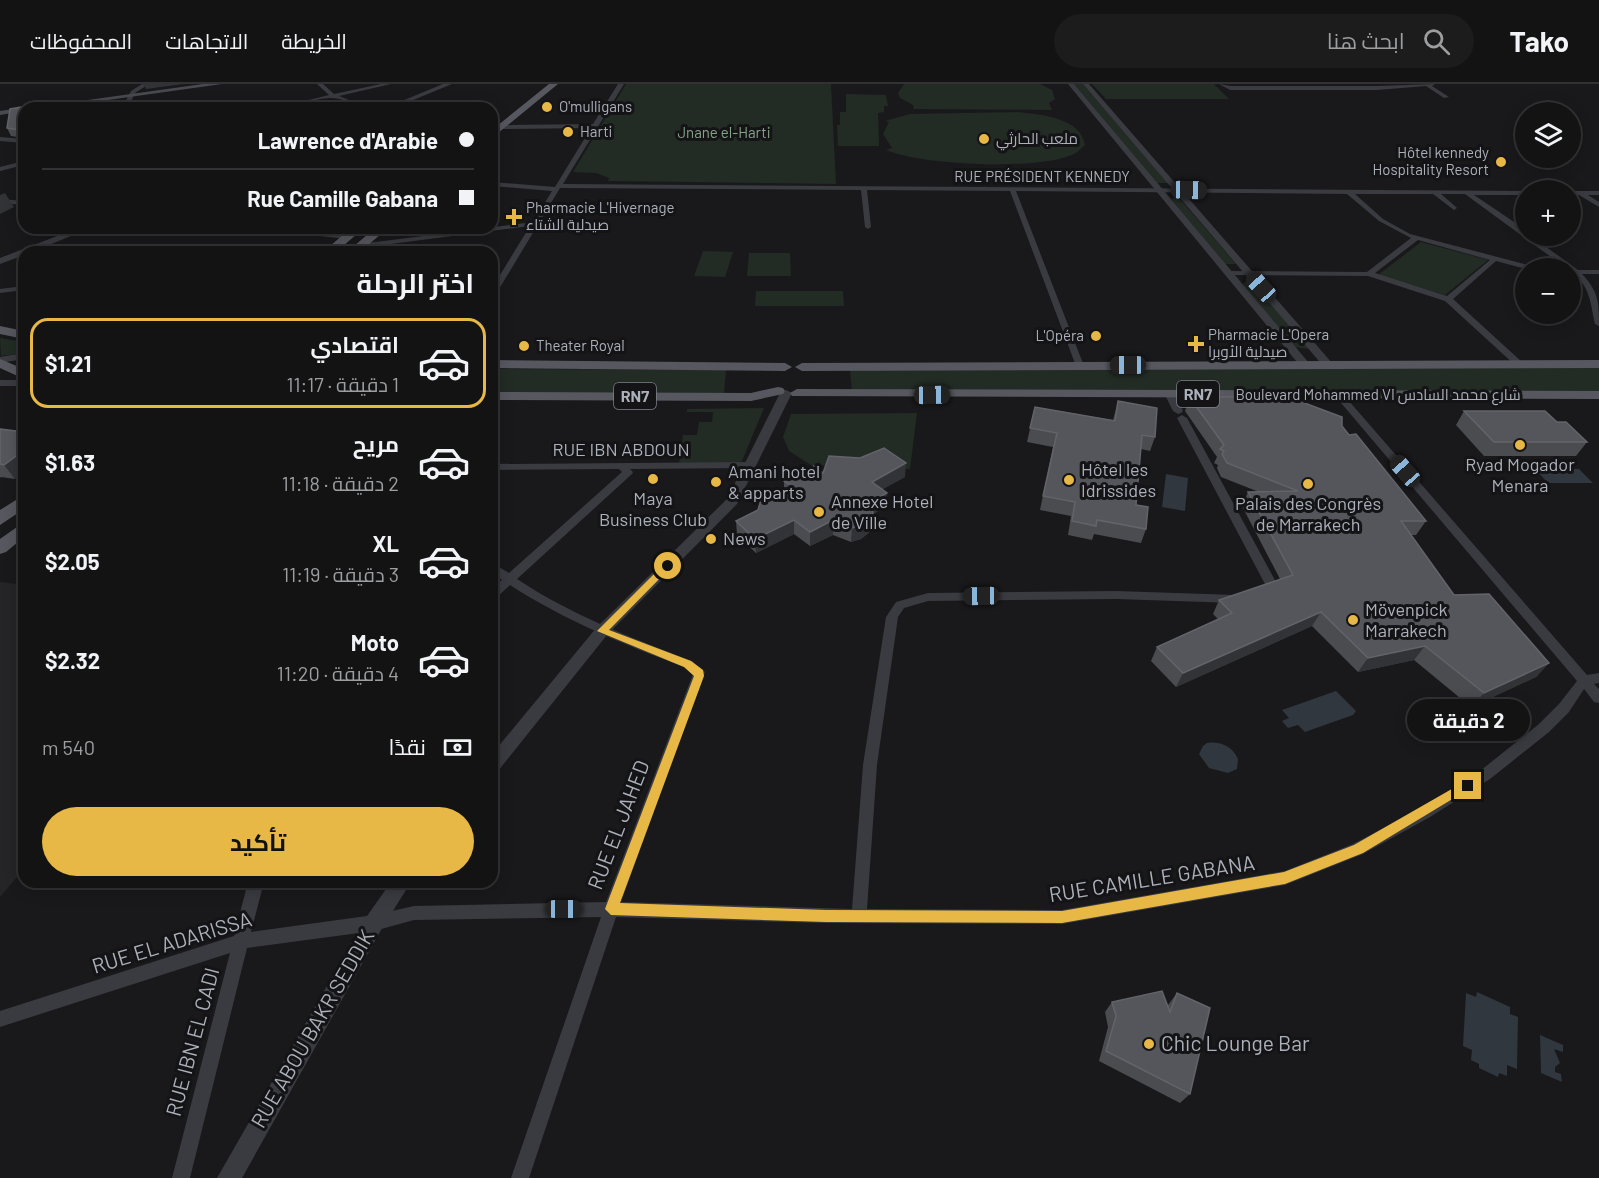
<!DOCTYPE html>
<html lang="ar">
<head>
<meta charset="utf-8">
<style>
	:root { --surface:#131314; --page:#1c1c1d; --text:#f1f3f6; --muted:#9d9ea0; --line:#323234; --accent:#e7b846 }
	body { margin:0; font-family:Barlow,Cairo,sans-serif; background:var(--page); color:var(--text); direction:rtl; height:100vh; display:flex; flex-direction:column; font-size:22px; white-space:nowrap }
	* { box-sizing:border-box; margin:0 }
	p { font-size:20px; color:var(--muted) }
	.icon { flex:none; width:33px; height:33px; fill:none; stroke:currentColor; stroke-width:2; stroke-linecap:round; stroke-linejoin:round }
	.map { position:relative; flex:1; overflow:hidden; direction:ltr }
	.details { position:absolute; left:18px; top:162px; width:480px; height:642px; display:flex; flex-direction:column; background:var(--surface); border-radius:18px; box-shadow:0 3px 15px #0003,0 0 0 2px var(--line); direction:rtl }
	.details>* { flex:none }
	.hud { position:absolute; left:18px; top:18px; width:480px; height:132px; border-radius:18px; box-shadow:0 3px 15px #0003,0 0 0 2px var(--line); direction:rtl; display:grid; align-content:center; height:132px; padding:0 24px; background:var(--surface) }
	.fabs { position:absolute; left:1515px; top:18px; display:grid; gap:12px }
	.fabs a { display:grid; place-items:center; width:66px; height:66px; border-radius:50%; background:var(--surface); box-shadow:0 3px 15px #0003,0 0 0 2px var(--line); font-size:30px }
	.end { position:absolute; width:27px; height:27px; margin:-14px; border:8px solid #e7b846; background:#111; box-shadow:0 0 0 3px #111 }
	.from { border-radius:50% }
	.bubble { position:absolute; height:42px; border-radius:21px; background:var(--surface); box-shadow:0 3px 15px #0003,0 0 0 2px var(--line); font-size:20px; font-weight:700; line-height:42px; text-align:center; direction:rtl }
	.car { position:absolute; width:18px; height:36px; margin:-18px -9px; border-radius:8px; box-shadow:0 0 4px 2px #0007; background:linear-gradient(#222 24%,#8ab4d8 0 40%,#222 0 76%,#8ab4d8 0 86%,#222 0) }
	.hud b { display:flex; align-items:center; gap:21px; height:57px; font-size:22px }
	.hud b+b { border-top:2px solid var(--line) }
	.hud i { width:15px; height:15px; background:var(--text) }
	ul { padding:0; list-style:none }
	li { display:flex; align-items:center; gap:18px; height:90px; margin:0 12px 9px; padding:0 12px; border:3px solid transparent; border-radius:18px }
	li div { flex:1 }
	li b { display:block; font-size:22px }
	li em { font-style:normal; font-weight:700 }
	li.selected { border-color:var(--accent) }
	li>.icon { width:54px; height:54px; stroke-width:1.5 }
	h2 { padding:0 24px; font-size:27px; line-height:72px }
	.pay { display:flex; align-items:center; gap:15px; height:66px; padding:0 24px; font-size:22px }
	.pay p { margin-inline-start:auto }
	.primary-button { display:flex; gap:12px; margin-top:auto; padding:12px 24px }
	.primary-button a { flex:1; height:69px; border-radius:36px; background:var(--accent); color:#111; font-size:24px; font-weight:700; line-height:69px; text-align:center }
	header { display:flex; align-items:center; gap:36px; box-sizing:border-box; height:84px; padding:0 30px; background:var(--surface); border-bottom:2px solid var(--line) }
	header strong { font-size:28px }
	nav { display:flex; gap:33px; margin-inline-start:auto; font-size:21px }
	.search { width:420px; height:54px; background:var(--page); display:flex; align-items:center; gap:15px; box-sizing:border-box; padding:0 21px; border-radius:33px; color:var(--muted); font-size:22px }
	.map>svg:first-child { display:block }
	.built { fill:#252528 }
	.green { fill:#232b25 }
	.water { fill:#30373f }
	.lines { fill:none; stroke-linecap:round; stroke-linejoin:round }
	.minor { fill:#3a3b40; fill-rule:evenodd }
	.tertiary { fill:#3a3b40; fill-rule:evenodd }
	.secondary { fill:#484a50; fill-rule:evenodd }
	.primary { fill:#57585f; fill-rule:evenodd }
	.wall { fill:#4a4c50 }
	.shaded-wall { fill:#323336 }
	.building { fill:#55565b; stroke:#62646a; stroke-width:1.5 }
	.route { fill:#e7b846 }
	.poi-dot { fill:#e7b846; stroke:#141416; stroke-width:2 }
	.labels { text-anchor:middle; stroke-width:6; stroke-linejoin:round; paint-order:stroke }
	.far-poi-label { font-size:15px; fill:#acb0ba; stroke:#141416; text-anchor:start }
	.far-park-label { font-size:15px; fill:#85a388; stroke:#141416 }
	.far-street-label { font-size:15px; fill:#acb0ba; stroke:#141416 }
	.shield { fill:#141416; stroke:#7e8189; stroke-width:1.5 }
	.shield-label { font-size:16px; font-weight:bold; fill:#acb0ba }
	.street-label { font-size:18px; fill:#acb0ba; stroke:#141416 }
	.poi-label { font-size:18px; fill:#acb0ba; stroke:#141416; text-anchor:start }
	.near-street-label { font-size:21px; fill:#acb0ba; stroke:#141416 }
	.near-poi-label { font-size:21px; fill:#acb0ba; stroke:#141416; text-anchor:start }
</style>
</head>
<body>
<header>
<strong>Tako</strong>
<div class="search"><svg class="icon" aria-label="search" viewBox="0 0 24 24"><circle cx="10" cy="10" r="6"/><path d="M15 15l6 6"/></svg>ابحث هنا</div>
<nav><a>الخريطة</a><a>الاتجاهات</a><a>المحفوظات</a></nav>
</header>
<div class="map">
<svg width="1599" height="1094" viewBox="0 0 1599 1094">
	<rect width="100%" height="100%" fill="#19191b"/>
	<path class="built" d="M0 498 24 501V785L0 813Z"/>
	<path class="green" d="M626 0H831L836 100 608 97 609 94 596 89 573 88Z
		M904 0H1040L1052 6 1055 15 1049 19 1052 26 914 25 913 21 900 14 898 9Z
		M1074 0H1083L1168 99H1157Z
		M1092 0H1214L1229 15H1106Z
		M846 10 886 11 888 22H884V28L878 29 879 62H838L837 41H840V28H846Z
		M1018 28C1042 31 1080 33 1085 61 1081 64 1078 68 1074 70 1040 87 920 81 886 66L892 64 883 50 889 38 885 37 910 30Z
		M1175 113 1180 115 1236 180H1225L1171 115Z
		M1421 158 1488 176 1445 211 1378 191Z
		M703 167 733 168 725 193 694 192Z
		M749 169H790L791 192H747Z
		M1249 198 1254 199 1309 265 1294 263 1243 202 1244 198Z
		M756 207H843L844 222H755Z
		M0 254 24 258V269L1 272Z
		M1599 284V308L852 309 850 285Z
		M492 285 726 286 724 310H492Z
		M764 324 742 377 736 379 679 380 683 351H697L699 338H712L713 328H687V325Z
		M917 329 910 385 811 381 789 367 783 353 791 330Z"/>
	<path class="water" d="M1535 385H1579L1593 399H1548Z
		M1166 390 1188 394 1185 427 1162 423Z
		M1336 607 1356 627 1353 631 1305 648 1298 641 1288 644 1282 637 1289 634 1282 626Z
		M1207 659C1221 657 1233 663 1238 675L1237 685 1228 689 1209 684 1199 670 1203 662Z
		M1477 908 1510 923V930L1518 933 1517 985 1507 981V992L1499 989 1498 993 1479 984V980L1471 976 1472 966 1463 962 1466 909 1476 913Z
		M1540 951 1563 961V968L1554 965 1560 979 1555 983V988L1561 990 1562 998 1541 989Z"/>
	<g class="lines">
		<path class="minor" d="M142 0H149L135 9 128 24H122L131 7Z
			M317 0H323L334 10 381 0H391L339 12 369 24C356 24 345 14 332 14 317 13 295 24 276 24L329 11Z
			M618 0H624L563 100 1526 107V111H1474L1526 146V152H1531L1578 186H1599V190H1582C1599 208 1599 219 1599 242L1595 240C1591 223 1590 197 1570 190V184H1566L1465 110H1441L1456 123 1457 124 1454 126 1433 110H1355L1383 135 1410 150 1532 182V184L1526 185 1496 177 1453 215 1522 278V282H1516L1445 217 1368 192 1228 191 1224 189 1228 187 1367 188 1411 154 1379 137 1347 110 1016 107 1084 282 1080 285 1076 282 1010 107 867 106 871 143 868 145 865 143 861 106 560 104 496 210 492 212V204L530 142 360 164 356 162 360 160 533 138 552 107 492 102V98L555 103 591 44 502 45 499 43 502 41 593 40ZM1418 156 1490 176 1447 212 1375 189Z
			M1219 0 1231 2H1377L1435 0 1432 2 1449 13 1444 14 1426 2 1377 6H1230Z
			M0 53 24 55V59L0 57Z
			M24 77V81L0 87V83Z
			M1570 107H1599V111H1588L1599 118V123L1579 111H1570Z
			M0 115 24 117V121L0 119Z
			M260 144H283L348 151 351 153 348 155 263 146Z
			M125 162 132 164 127 168H118Z
			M24 202V206L0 209V205Z
			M1170 308 1175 311 1183 327 1181 329 1178 330 1173 327 1165 311Z
			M1339 308 1342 309 1587 591 1599 589V599L1594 600 1599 605V619L1594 618 1584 605 1569 628 1549 648 1490 695 1430 733 1363 770 1285 801 1062 840 826 839 616 833 529 1094H511L601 833 414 836 374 847 247 864 190 1094H172L230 869 0 943V927L234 852 248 798H264L251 848 374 831 414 822 606 818 693 590 684 583C623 560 564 536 510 501L496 514 492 515V504L502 496 492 489V479L509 489 622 388 619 385 492 386V380L751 378 756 381 751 384 630 385 633 388 632 390 517 495C571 531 632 554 692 577L705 588 621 818 852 825 863 681 886 533 896 518 928 509 1116 507 1236 511 1242 515 1236 519 1116 515 928 517 904 524 898 533 877 681 867 825 1062 826 1285 787 1353 760 1420 725 1480 687 1539 640 1559 620 1577 597 1336 313V309Z
			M1182 331 1187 334 1277 500 1273 509 1262 513 1256 509 1264 504 1265 500 1177 334Z"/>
		<path class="tertiary" d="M443 0H452L394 24H385Z
			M1068 0H1074L1309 279V283H1301Z
			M1083 0H1089L1332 279V283H1324Z
			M78 144H90L32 168H24V171L0 180V174Z
			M24 269V275L0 279V273Z
			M0 296H24V302H0Z
			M786 306 792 309 737 420 607 551 498 687 492 689V670L597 543 727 415 780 309Z
			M391 798H411L381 846 242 1094H217L367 832Z"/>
		<path class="secondary" d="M203 0H222L51 24H30Z
			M27 23 24 27 0 31V27Z"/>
		<path class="primary" d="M549 0H558L492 54V46Z
			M351 144H364L336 168H323Z
			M375 144H388L360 168H347Z
			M0 242 24 247V255L0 250Z
			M0 275 24 285V295L0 284Z
			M492 276 785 279 792 283 785 287 492 284Z
			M1599 276V284L802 287 795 283 802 279Z
			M778 303 783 304 785 307 783 310 751 317 492 316V308L751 309Z
			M797 305 1599 307V315L792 312 790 309Z
			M24 411V425L0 441V426Z
			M24 438V453L6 468 0 470V455Z"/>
	</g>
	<path class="wall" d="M34 21 35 24 52 22 54 24H24V54L11 52 7 44 10 25Z
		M1190 314 1342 342 1426 437 1416 451H1411L1454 511 1549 579 1536 593 1471 623 1414 576 1358 588 1312 542 1176 603 1151 577 1157 563 1218 535 1213 530 1219 516 1280 495 1242 422 1248 408H1259L1221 393 1217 384 1218 381 1214 379 1217 373 1185 327Z
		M1118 317 1155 353 1150 367 1141 365 1136 421 1146 445 1141 459 1094 450 1092 456 1068 451 1071 432 1040 426 1053 363 1027 358 1035 323 1113 336Z
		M1464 327 1557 338 1587 358 1576 372H1484L1456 341Z
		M0 345 15 395 1 393 0 394Z
		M823 389 905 393 882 405 886 423 873 430 872 446 861 455 851 458 833 451 810 462 794 450 756 469 737 451 736 437 758 426 784 406V397Z
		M1177 909 1190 1010 1180 1019 1099 977 1108 943 1105 928 1112 918 1168 921Z"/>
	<path class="shaded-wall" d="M143 0H183L146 5Z
		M5 109 14 123 0 130V111Z
		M24 366V388L15 395 4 381Z
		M906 379 905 393 871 412 872 398Z
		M887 409 886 423 871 431 872 417Z
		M873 432 872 446 861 455 851 458 852 444Z
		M794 436V450L756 469 755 455Z
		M833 436V451L810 462V448Z
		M1321 528 1312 542 1176 603 1183 589Z
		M1425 562 1414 576 1358 588 1368 574Z
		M1549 579 1536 593 1471 623 1484 609Z"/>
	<path class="building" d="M34 21 33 24 52 22V24H24V47L7 44 10 25Z
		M1259 312 1277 317 1286 312 1342 333V342L1349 351 1356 350 1426 437H1401L1454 511 1489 510 1549 579 1484 609 1425 562 1368 574 1321 528 1183 589 1157 563 1232 529 1219 516 1293 491 1248 408 1298 407 1227 379 1222 370 1224 367 1220 365 1224 361 1190 314Z
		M1118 317 1157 324 1155 353 1142 351 1136 421 1148 423 1146 445 1097 436 1096 442 1072 437 1075 418 1043 412 1057 349 1030 344 1035 323 1115 337Z
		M1464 327H1545L1557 338H1566L1587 358H1494Z
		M0 345 24 348V366L4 381 0 380Z
		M884 364 906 379 872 398 887 409 872 417 873 432 862 441 852 444 833 436 810 448 794 436 755 455 736 437 758 426 764 406 796 405 784 397 814 382 823 389 829 372 860 374Z
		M1162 907 1170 928 1177 909 1210 924 1190 1010 1106 967 1116 932 1112 918Z"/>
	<path class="route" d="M664 480 672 482 609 546 691 577 703 586 704 592 620 819 826 826 1062 827 1284 788 1354 761 1464 698 1468 697 1474 702 1363 769 1285 800 1062 839 826 838 611 831 605 825 694 592 684 583 597 547Z"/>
	<g class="poi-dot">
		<circle cx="547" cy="23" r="6"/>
		<circle cx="568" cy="48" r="6"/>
		<circle cx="984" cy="55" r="6"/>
		<circle cx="1501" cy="78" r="6"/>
		<path d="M511 124h6v6h6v6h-6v6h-6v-6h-6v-6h6z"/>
		<circle cx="1096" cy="252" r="6"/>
		<path d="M1193 251h6v6h6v6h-6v6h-6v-6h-6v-6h6z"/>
		<circle cx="524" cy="262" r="6"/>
		<circle cx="1520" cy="361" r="6"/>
		<circle cx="653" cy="395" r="6"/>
		<circle cx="1069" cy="396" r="6"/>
		<circle cx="716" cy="398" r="6"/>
		<circle cx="1308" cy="400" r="6"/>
		<circle cx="819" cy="428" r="6"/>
		<circle cx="711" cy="455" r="6"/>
		<circle cx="1353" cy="536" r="6"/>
		<circle cx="1149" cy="960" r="6"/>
	</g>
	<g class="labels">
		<g class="far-poi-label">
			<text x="559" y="28">O'mulligans</text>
			<text x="580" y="53">Harti</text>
			<text x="996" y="60">ملعب الحارثي</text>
			<text x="1489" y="74" text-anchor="end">Hôtel kennedy<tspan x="1489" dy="17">Hospitality Resort</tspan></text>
			<text x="526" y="129">Pharmacie L'Hivernage<tspan x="526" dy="17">صيدلية الشتاء</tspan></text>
			<text x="1208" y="256">Pharmacie L'Opera<tspan x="1208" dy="17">صيدلية الأوبرا</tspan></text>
			<text x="1084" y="257" text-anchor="end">L'Opéra</text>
			<text x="536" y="267">Theater Royal</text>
		</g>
		<g class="far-park-label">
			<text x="724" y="54">Jnane el-Harti</text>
		</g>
		<g class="far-street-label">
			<text x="1042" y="98">RUE PRÉSIDENT KENNEDY</text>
			<text x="1378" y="316">Boulevard Mohammed VI شارع محمد السادس</text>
		</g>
		<g class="shield">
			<rect x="1177" y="297" width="42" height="26" rx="4.5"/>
			<rect x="614" y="299" width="42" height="26" rx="4.5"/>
		</g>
		<g class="shield-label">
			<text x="1198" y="316">RN7</text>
			<text x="635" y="318">RN7</text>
		</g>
		<g class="street-label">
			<text x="621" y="372">RUE IBN ABDOUN</text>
		</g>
		<g class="poi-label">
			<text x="1520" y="387" text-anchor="middle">Ryad Mogador<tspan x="1520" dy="21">Menara</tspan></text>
			<text x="1081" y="392">Hôtel les<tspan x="1081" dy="21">Idrissides</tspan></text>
			<text x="728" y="394">Amani hotel<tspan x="728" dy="21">&amp; apparts</tspan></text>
			<text x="653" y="421" text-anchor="middle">Maya<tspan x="653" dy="21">Business Club</tspan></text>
			<text x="831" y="424">Annexe Hotel<tspan x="831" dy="21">de Ville</tspan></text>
			<text x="1308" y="426" text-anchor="middle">Palais des Congrès<tspan x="1308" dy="21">de Marrakech</tspan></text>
			<text x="723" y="461">News</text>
			<text x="1365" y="532">Mövenpick<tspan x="1365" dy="21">Marrakech</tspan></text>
		</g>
		<g class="near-street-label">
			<text transform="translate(619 741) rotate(-69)" y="7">RUE EL JAHED</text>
			<text transform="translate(1152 795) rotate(-9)" y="7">RUE CAMILLE GABANA</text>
			<text transform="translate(172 859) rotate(-17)" y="7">RUE EL ADARISSA</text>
			<text transform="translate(313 945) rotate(-60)" y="7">RUE ABOU BAKR SEDDIK</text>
			<text transform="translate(193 958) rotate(-75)" y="7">RUE IBN EL CADI</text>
		</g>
		<g class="near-poi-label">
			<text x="1161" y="967">Chic Lounge Bar</text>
		</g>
	</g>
</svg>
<div class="fabs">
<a><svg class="icon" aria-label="layers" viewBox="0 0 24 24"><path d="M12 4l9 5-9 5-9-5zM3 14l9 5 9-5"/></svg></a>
<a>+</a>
<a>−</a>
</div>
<i class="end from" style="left:668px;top:482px"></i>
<i class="end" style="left:1468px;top:702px"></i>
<div class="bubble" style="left:1407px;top:615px;width:123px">2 دقيقة</div>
<i class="car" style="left:1189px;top:106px;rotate:91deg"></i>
<i class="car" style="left:1261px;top:203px;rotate:318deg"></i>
<i class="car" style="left:1128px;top:281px;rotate:270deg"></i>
<i class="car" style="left:932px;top:311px;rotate:89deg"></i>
<i class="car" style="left:1405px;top:387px;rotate:319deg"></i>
<i class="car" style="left:981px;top:512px;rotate:269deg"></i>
<i class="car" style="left:564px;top:825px;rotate:90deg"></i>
<div class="hud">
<b><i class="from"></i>Lawrence d'Arabie</b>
<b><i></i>Rue Camille Gabana</b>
</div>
<section class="details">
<h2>اختر الرحلة</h2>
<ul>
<li class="selected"><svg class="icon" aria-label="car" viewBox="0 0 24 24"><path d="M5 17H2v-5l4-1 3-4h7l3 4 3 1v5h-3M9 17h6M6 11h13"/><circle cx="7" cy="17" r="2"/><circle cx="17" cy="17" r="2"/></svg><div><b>اقتصادي</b><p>1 دقيقة · 11:17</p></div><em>$1.21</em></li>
<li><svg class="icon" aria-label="car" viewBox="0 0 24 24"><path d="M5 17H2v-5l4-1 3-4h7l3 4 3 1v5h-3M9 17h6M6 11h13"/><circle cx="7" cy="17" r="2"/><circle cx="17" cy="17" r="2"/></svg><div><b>مريح</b><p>2 دقيقة · 11:18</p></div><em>$1.63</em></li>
<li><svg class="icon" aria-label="car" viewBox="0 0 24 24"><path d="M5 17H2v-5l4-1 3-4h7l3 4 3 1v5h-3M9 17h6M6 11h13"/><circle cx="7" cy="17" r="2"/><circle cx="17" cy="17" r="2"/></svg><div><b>XL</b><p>3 دقيقة · 11:19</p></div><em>$2.05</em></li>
<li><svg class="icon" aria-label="car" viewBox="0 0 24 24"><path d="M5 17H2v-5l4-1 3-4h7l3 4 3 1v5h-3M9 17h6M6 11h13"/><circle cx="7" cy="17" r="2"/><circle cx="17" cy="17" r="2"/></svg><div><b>Moto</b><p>4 دقيقة · 11:20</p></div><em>$2.32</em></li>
</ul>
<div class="pay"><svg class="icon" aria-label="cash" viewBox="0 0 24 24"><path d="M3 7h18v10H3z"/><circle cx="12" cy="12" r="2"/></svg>نقدًا<p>540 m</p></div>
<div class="primary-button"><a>تأكيد</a></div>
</section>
</div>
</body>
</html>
